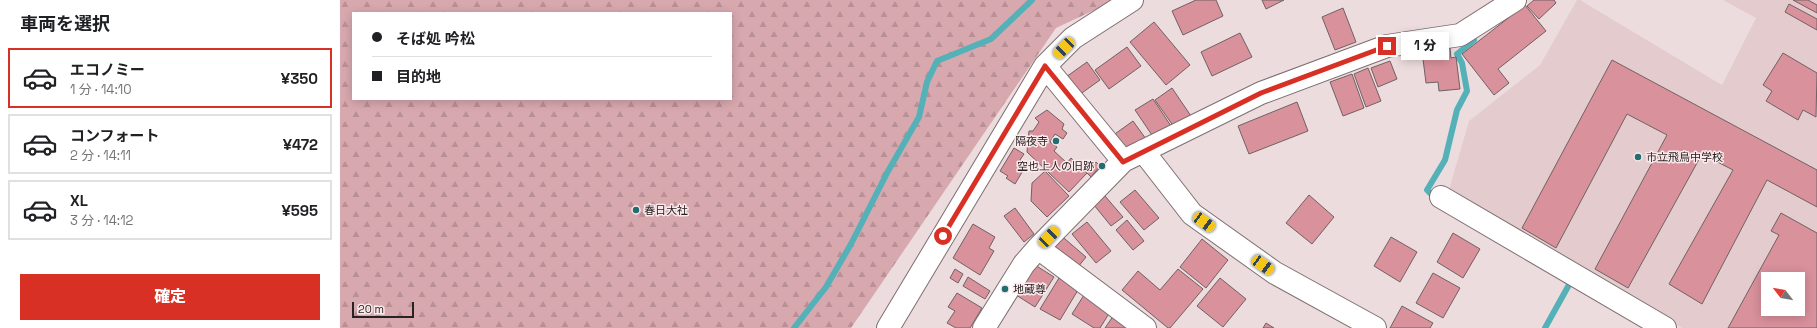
<!DOCTYPE html>
<html lang="ja">
<head>
<meta charset="utf-8">
<style>
	:root { --surface:#fff; --page:#f2f2f2; --text:#202124; --muted:#757577; --line:#e0e0e0; --accent:#d93025 }
	body { margin:0; font-family:"Space Grotesk","Noto Sans JP",sans-serif; background:var(--page); color:var(--text); height:100vh; display:flex; flex-direction:column; font-size:15px; white-space:nowrap }
	* { box-sizing:border-box; margin:0 }
	p { font-size:13px; color:var(--muted) }
	.icon { flex:none; width:22px; height:22px; fill:none; stroke:currentColor; stroke-width:2; stroke-linecap:round; stroke-linejoin:round }
	.map { position:relative; flex:1; overflow:hidden }
	.sheet { display:flex; flex-direction:column; background:var(--surface); width:340px }
	.sheet>* { flex:none }
	.banner { position:absolute; left:12px; top:12px; width:380px; height:88px; border-radius:0px; box-shadow:0 2px 10px #0003; display:grid; align-content:center; height:88px; padding:0 20px; background:var(--surface) }
	.needle { width:26px; rotate:301deg }
	.tools { position:absolute; left:1421px; top:272px; display:grid; gap:8px }
	.tools a { display:grid; place-items:center; width:44px; height:44px; border-radius:0px; background:var(--surface); box-shadow:0 2px 10px #0003; font-size:20px }
	.scale { position:absolute; left:12px; bottom:10px; width:62px; box-sizing:border-box; padding-left:4px; border:2px solid #282223; border-top:0; font-size:11px; line-height:14px; white-space:nowrap; color:#282223; -webkit-text-stroke:3px #fbe9eb; paint-order:stroke }
	.end { position:absolute; width:18px; height:18px; margin:-9px; border:5px solid #d93025; background:#fff; box-shadow:0 0 0 2px #fff }
	.from { border-radius:50% }
	.bubble { position:absolute; height:28px; border-radius:0px; background:var(--surface); box-shadow:0 2px 10px #0003; font-size:13px; font-weight:800; line-height:28px; text-align:center }
	.car { position:absolute; width:12px; height:24px; margin:-12px -6px; border-radius:5px; box-shadow:0 0 3px 1px #0007; background:linear-gradient(#f5c518 24%,#345 0 40%,#f5c518 0 76%,#345 0 86%,#f5c518 0) }
	.banner b { display:flex; align-items:center; gap:14px; height:38px; font-size:15px }
	.banner b+b { border-top:1px solid var(--line) }
	.banner i { width:10px; height:10px; background:var(--text) }
	ul { padding:0; list-style:none }
	li { display:flex; align-items:center; gap:12px; height:60px; margin:0 8px 6px; padding:0 12px; border:2px solid var(--line); border-radius:0px }
	li div { flex:1 }
	li b { display:block; font-size:15px }
	li em { font-style:normal; font-weight:800 }
	li.active { border-color:var(--accent) }
	li>.icon { width:36px; height:36px; stroke-width:1.5 }
	h2 { padding:0 20px; font-size:18px; line-height:48px }
	.action { display:flex; gap:8px; margin-top:auto; padding:8px 20px }
	.action a { flex:1; height:46px; border-radius:0px; background:var(--accent); color:#fff; font-size:16px; font-weight:800; line-height:46px; text-align:center }
	main { display:flex; flex:1; min-height:0 }
	.map>svg:first-child { display:block }
	.built { fill:#e4ccce; fill-rule:evenodd }
	.forest { fill:url(#forest-firs); fill-rule:evenodd }
	.lines { fill:none; stroke-linecap:round; stroke-linejoin:round }
	.stream { stroke:#54b1b8; stroke-width:6 }
	.building { fill:#d9919c; stroke:#706163; fill-rule:evenodd }
	.minor-casing { stroke:#7e6f71; stroke-width:24 }
	.minor { stroke:#fff; stroke-width:22 }
	.route { stroke:#d93025; stroke-width:5 }
	.poi-dot { fill:#216d72; stroke:#fbe9eb; stroke-width:1.5 }
	.labels { text-anchor:middle; stroke-width:3; stroke-linejoin:round; paint-order:stroke }
	.poi-label { font-size:11px; fill:#282223; stroke:#fbe9eb; text-anchor:start }
</style>
</head>
<body>
<main>
<section class="sheet">
<h2>車両を選択</h2>
<ul>
<li class="active"><svg class="icon" aria-label="car" viewBox="0 0 24 24"><path d="M5 17H2v-5l4-1 3-4h7l3 4 3 1v5h-3M9 17h6M6 11h13"/><circle cx="7" cy="17" r="2"/><circle cx="17" cy="17" r="2"/></svg><div><b>エコノミー</b><p>1 分 · 14:10</p></div><em>¥350</em></li>
<li><svg class="icon" aria-label="car" viewBox="0 0 24 24"><path d="M5 17H2v-5l4-1 3-4h7l3 4 3 1v5h-3M9 17h6M6 11h13"/><circle cx="7" cy="17" r="2"/><circle cx="17" cy="17" r="2"/></svg><div><b>コンフォート</b><p>2 分 · 14:11</p></div><em>¥472</em></li>
<li><svg class="icon" aria-label="car" viewBox="0 0 24 24"><path d="M5 17H2v-5l4-1 3-4h7l3 4 3 1v5h-3M9 17h6M6 11h13"/><circle cx="7" cy="17" r="2"/><circle cx="17" cy="17" r="2"/></svg><div><b>XL</b><p>3 分 · 14:12</p></div><em>¥595</em></li>
</ul>
<div class="action"><a>確定</a></div>
</section>
<div class="map">
<svg width="1477" height="328" viewBox="0 0 1477 328">
	<defs>
		<pattern id="forest-firs" width="22" height="20" patternUnits="userSpaceOnUse"><rect width="22" height="20" fill="#d8a8af"/><path d="M5 1l3.5 6h-7zM16 11l3.5 6h-7z" fill="#b99096"/></pattern>
	</defs>
	<rect width="100%" height="100%" fill="#eddcde"/>
	<path class="built" d="M1237 0H1240L1382 85 1416 18 1383 0H1477V328H1342L1108 193 1129 121 1200 65ZM1428 279H1458V309H1428Z"/>
	<path class="forest" d="M0 0H776L716 28 511 328H0ZM13 13H391V99H13Z"/>
	<g class="lines">
		<path class="stream" d="M1096 199 1087 190 1105 160 1117 110 1127 91 1122 63 1117 54 1134 40
			M454 328 486 287 511 244 547 173 579 117 587 82 597 61 651 39 692 0
			M1205 328 1230 283 1225 280"/>
	</g>
	<path class="building" d="M856 0H876L883 16 843 35 832 11Z
		M922 0H944L926 9Z
		M1194 0H1214L1216 3 1199 19 1187 6Z
		M1453 0H1468L1477 5V13Z
		M1449 4 1477 19V30L1445 12Z
		M1185 5 1206 31 1158 69 1169 83 1154 95 1122 54Z
		M1003 8 1016 42 995 50 982 17Z
		M814 22 850 65 826 85 790 42Z
		M900 33 912 57 872 76 861 52Z
		M787 47 801 66 769 89 755 70Z
		M1110 48 1111 58 1116 57 1120 89 1099 91 1098 82 1086 83 1082 51Z
		M1443 53 1477 73 1476 117 1463 110 1458 120 1426 101 1432 91 1423 85Z
		M1272 60 1477 170V207L1427 180 1362 304 1329 284 1393 170 1362 154 1288 288 1255 269 1327 135 1287 114 1216 248 1182 228Z
		M1050 61 1057 79 1038 87 1031 68Z
		M747 62 760 80 739 95 726 77Z
		M1028 68 1041 101 1026 107 1014 74Z
		M1012 74 1024 108 1003 116 990 82Z
		M832 88 851 116 834 127 815 100Z
		M813 99 831 126 814 138 795 110Z
		M957 102 968 131 909 154 898 126Z
		M707 110 724 124 722 129 727 133 723 139 715 134 710 142 717 147 714 151 727 163 731 158 747 173 729 192 687 152 689 131H693L699 122 695 118Z
		M793 121 806 139 785 154 772 136Z
		M674 148 684 154 680 160 687 164 675 184 666 178 668 176 660 171Z
		M756 162 760 166 751 177 746 172Z
		M705 171 729 196 707 217 691 201 692 183Z
		M795 190 819 218 804 230 780 202Z
		M969 195 994 217 972 244 946 223Z
		M765 196 783 217 771 226 754 205Z
		M675 208 694 234 684 242 664 216Z
		M1441 213 1477 233V328H1388L1439 235 1431 231ZM1428 279H1458V309H1428Z
		M787 220 804 241 793 250 776 230Z
		M747 222 771 251 756 263 732 234Z
		M633 224 655 237 649 248 654 251 640 275 613 258Z
		M718 233 746 257 734 272 705 248Z
		M1113 233 1140 249 1123 278 1097 262Z
		M1051 237 1077 252 1060 282 1034 266Z
		M862 239 888 260 866 288 840 267Z
		M695 265 714 277 695 307 676 295Z
		M615 269 623 274 618 283 610 278Z
		M838 269 863 289 830 328H828L782 290 798 271 820 290Z
		M1093 273 1120 288 1103 318 1076 303Z
		M628 277 650 291 645 299 623 286Z
		M719 278 738 290 720 320 700 309Z
		M880 278 906 299 883 327 857 306Z
		M617 293 642 308 630 328H616L607 323 615 311 608 307Z
		M744 295 770 312 760 328H754L732 314Z
		M1062 306 1093 323 1090 328H1050Z
		M776 312 793 328H765Z
		M926 323 934 328H923Z"/>
	<g class="lines">
		<g class="minor-casing">
			<path id="minor" d="M705 66 783 161
				M803 151 852 214 935 273 1035 328
				M1101 197 1325 328
				M698 248 805 328
				M548 328 705 66 733 38 792 0
				M644 328 684 264 698 248 783 161 921 93 1047 46 1120 35 1175 0"/>
		</g>
		<use href="#minor" class="minor"/>
	</g>
	<g class="lines">
		<path class="route" d="M603 236 705 66 783 162 921 93 1047 46"/>
	</g>
	<g class="poi-dot">
		<circle cx="716" cy="141" r="4"/>
		<circle cx="1298" cy="157" r="4"/>
		<circle cx="762" cy="166" r="4"/>
		<circle cx="296" cy="210" r="4"/>
		<circle cx="665" cy="289" r="4"/>
	</g>
	<g class="labels">
		<g class="poi-label">
			<text x="708" y="145" text-anchor="end">隔夜寺</text>
			<text x="1306" y="161">市立飛鳥中学校</text>
			<text x="754" y="170" text-anchor="end">空也上人の旧跡</text>
			<text x="304" y="214">春日大社</text>
			<text x="673" y="293">地蔵尊</text>
		</g>
	</g>
</svg>
<div class="tools">
<a><svg class="needle" viewBox="-14 -14 28 28"><path d="M0-13l5 13h-10z" fill="#e53935"/><path d="M0 13l5-13h-10z" fill="#757577"/></svg></a>
</div>
<div class="scale">20 m</div>
<i class="end from" style="left:603px;top:236px"></i>
<i class="end" style="left:1047px;top:46px"></i>
<div class="bubble" style="left:1061px;top:32px;width:48px">1 分</div>
<i class="car" style="left:724px;top:48px;rotate:225deg"></i>
<i class="car" style="left:864px;top:222px;rotate:126deg"></i>
<i class="car" style="left:709px;top:237px;rotate:44deg"></i>
<i class="car" style="left:923px;top:265px;rotate:126deg"></i>
<div class="banner">
<b><i class="from"></i>そば処 吟松</b>
<b><i></i>目的地</b>
</div>
</div>
</main>
</body>
</html>
